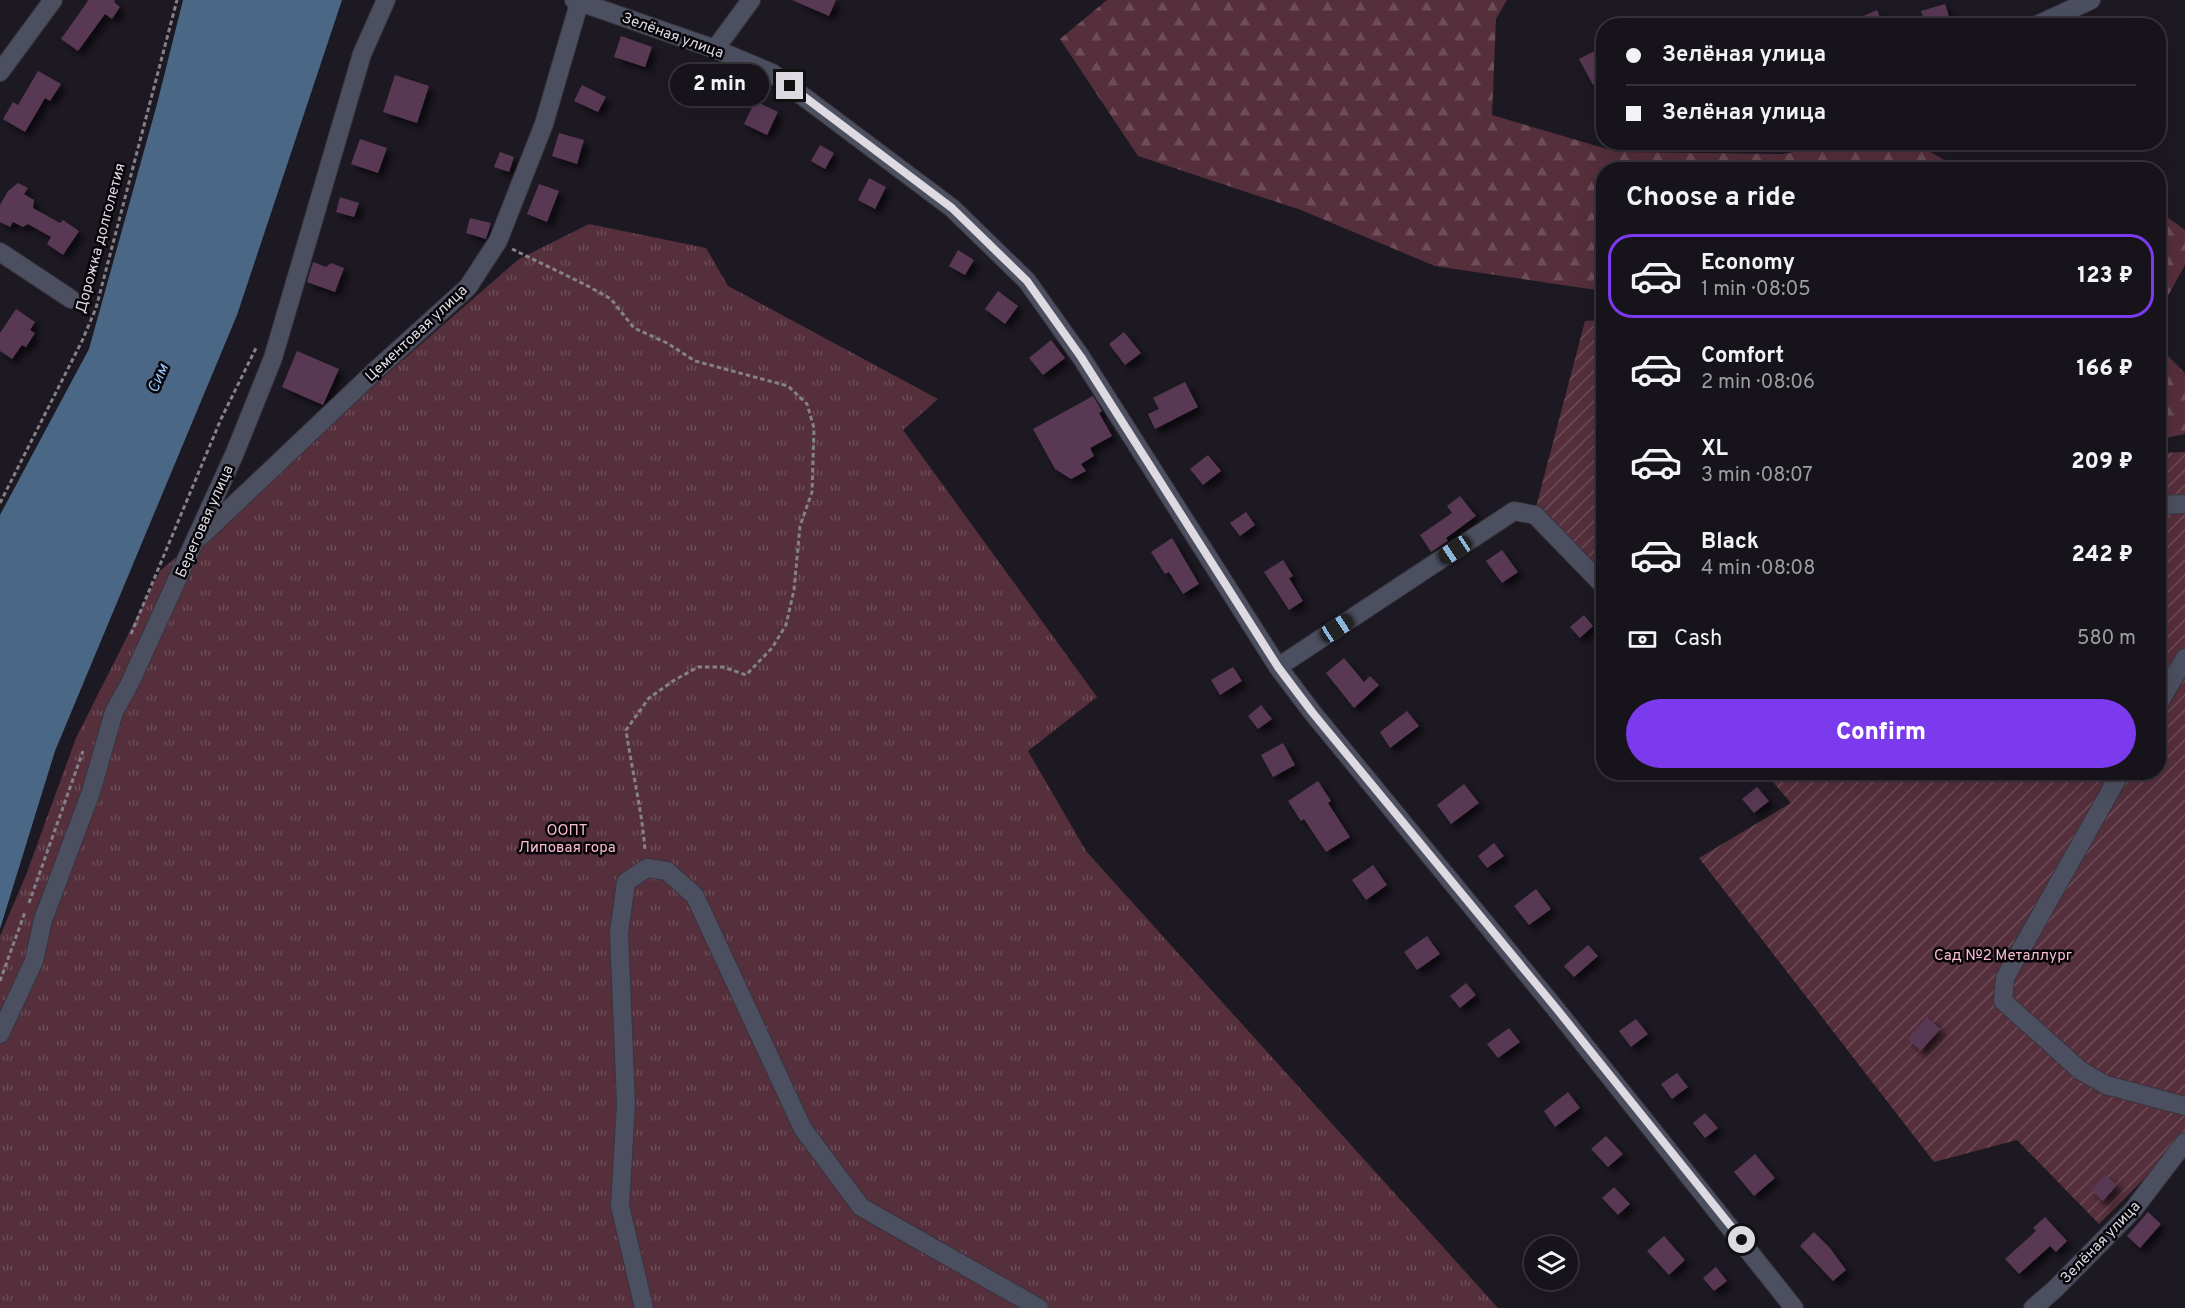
<!DOCTYPE html>
<html lang="en">
<head>
<meta charset="utf-8">
<style>
	:root { --surface:#16131a; --page:#232027; --text:#f1f3f6; --muted:#9e9ea2; --line:#353239; --accent:#7c3aed }
	body { margin:0; font-family:Overpass,sans-serif; background:var(--page); color:var(--text); height:100vh; display:flex; flex-direction:column; font-size:22px; white-space:nowrap }
	* { box-sizing:border-box; margin:0 }
	p { font-size:20px; color:var(--muted) }
	.icon { flex:none; width:33px; height:33px; fill:none; stroke:currentColor; stroke-width:2; stroke-linecap:round; stroke-linejoin:round }
	.map { position:relative; flex:1; overflow:hidden }
	.drawer { position:absolute; left:1596px; top:162px; width:570px; height:618px; display:flex; flex-direction:column; background:var(--surface); border-radius:24px; box-shadow:0 6px 24px #0002,0 0 0 2px var(--line) }
	.drawer>* { flex:none }
	.banner { position:absolute; left:1596px; top:18px; width:570px; height:132px; border-radius:24px; box-shadow:0 6px 24px #0002,0 0 0 2px var(--line); display:grid; align-content:center; height:132px; padding:0 30px; background:var(--surface) }
	.controls { position:absolute; left:1524px; top:1236px; display:grid; gap:12px }
	.controls a { display:grid; place-items:center; width:54px; height:54px; border-radius:50%; background:var(--surface); box-shadow:0 6px 24px #0002,0 0 0 2px var(--line); font-size:30px }
	.end { position:absolute; width:27px; height:27px; margin:-14px; border:8px solid #dddae1; background:#111; box-shadow:0 0 0 3px #111 }
	.from { border-radius:50% }
	.bubble { position:absolute; height:42px; border-radius:21px; background:var(--surface); box-shadow:0 6px 24px #0002,0 0 0 2px var(--line); font-size:20px; font-weight:800; line-height:42px; text-align:center }
	.car { position:absolute; width:18px; height:36px; margin:-18px -9px; border-radius:8px; box-shadow:0 0 4px 2px #0007; background:linear-gradient(#222 24%,#8ab4d8 0 40%,#222 0 76%,#8ab4d8 0 86%,#222 0) }
	.banner b { display:flex; align-items:center; gap:21px; height:57px; font-size:22px }
	.banner b+b { border-top:2px solid var(--line) }
	.banner i { width:15px; height:15px; background:var(--text) }
	ul { padding:0; list-style:none }
	li { display:flex; align-items:center; gap:18px; height:84px; margin:0 12px 9px; padding:0 18px; border:3px solid transparent; border-radius:24px }
	li div { flex:1 }
	li b { display:block; font-size:22px }
	li em { font-style:normal; font-weight:800 }
	li.on { border-color:var(--accent) }
	li>.icon { width:54px; height:54px; stroke-width:1.5 }
	h2 { padding:0 30px; font-size:27px; line-height:72px }
	.pay { display:flex; align-items:center; gap:15px; height:66px; padding:0 30px; font-size:22px }
	.pay p { margin-inline-start:auto }
	.cta { display:flex; gap:12px; margin-top:auto; padding:12px 30px }
	.cta a { flex:1; height:69px; border-radius:36px; background:var(--accent); color:#fff; font-size:24px; font-weight:800; line-height:69px; text-align:center }
	.map>svg:first-child { display:block }
	.forest { fill:url(#forest-firs) }
	.park { fill:url(#park-tufts) }
	.garden { fill:url(#garden-furrows) }
	.water { fill:#4a6886 }
	.building { fill:#583953; filter:url(#shadow) }
	.lines { fill:none; stroke-linecap:round; stroke-linejoin:round }
	.minor-casing { stroke:#38343e; stroke-width:20 }
	.path { stroke:#848189; stroke-width:3; stroke-dasharray:4.5 3; stroke-linecap:butt }
	.minor { stroke:#4c4f60; stroke-width:18 }
	.route { stroke:#dddae1; stroke-width:8 }
	.labels { text-anchor:middle; stroke-width:5; stroke-linejoin:round; paint-order:stroke }
	.street-label { font-size:15px; fill:#dddae1; stroke:#070509 }
	.park-label { font-size:15px; fill:#fabed0; stroke:#070509 }
	.water-label { font-size:16px; font-style:italic; fill:#92c4f7; stroke:#070509 }
</style>
</head>
<body>
<div class="map">
<svg width="2185" height="1308" viewBox="0 0 2185 1308">
	<defs>
		<pattern id="forest-firs" width="22" height="20" patternUnits="userSpaceOnUse" patternTransform="scale(1.5)"><rect width="22" height="20" fill="#552f3c"/><path d="M5 1l3.5 6h-7zM16 11l3.5 6h-7z" fill="#6d4d58"/></pattern>
		<pattern id="park-tufts" width="24" height="20" patternUnits="userSpaceOnUse" patternTransform="scale(1.5)"><rect width="24" height="20" fill="#552f3c"/><path d="M3 7l-1-3M5 7V3M7 7l1-3M15 17l-1-3M17 17v-4M19 17l1-3" fill="none" stroke="#6d4d58"/></pattern>
		<pattern id="garden-furrows" width="10" height="10" patternUnits="userSpaceOnUse" patternTransform="scale(1.5)"><rect width="10" height="10" fill="#552f3c"/><path d="M-1 1l2-2M0 10L10 0M9 11l2-2" fill="none" stroke="#6d4d58"/></pattern>
		<filter id="shadow"><feDropShadow dx="5.5" dy="5.5" stdDeviation="3" flood-color="#0009"/></filter>
	</defs>
	<rect width="100%" height="100%" fill="#1d1923"/>
	<path class="forest" d="M1107 0H1507L1496 19 1492 115 1617 152 1783 154 1843 143 1913 142 1960 169 1604 170 1603 291 1435 266 1301 210 1138 156 1060 39Z
		M2159 211 2185 230V265L2159 312Z
		M2159 347 2185 373V434L2165 438 2159 435Z"/>
	<path class="park" d="M589 224 706 248 728 286 938 399 903 430 1097 697 1028 751 1086 851 1498 1308H0V936L26 875 76 738 160 571 519 259Z"/>
	<path class="garden" d="M1603 320V585L1536 507 1585 321Z
		M2185 452V1138L2099 1224 2017 1140 1934 1162 1699 858 1791 803 1765 773 2158 772 2159 453Z"/>
	<path class="water" d="M183 0H342L237 315 55 751 0 929V515L89 349 157 104Z"/>
	<path class="building" d="M87 0H115L114 2 120 7 112 19 105 14 78 51 61 39 88 1Z
		M792 0H836L829 16Z
		M1945 4 1951 22 1941 26H1926L1921 11Z
		M1877 10 1884 26H1841Z
		M621 36 652 47 645 67 614 57Z
		M1604 46V80L1593 85 1579 59Z
		M38 71 61 84 50 101 45 98 25 132 3 119 13 102 18 105Z
		M395 75 429 86 417 123 383 112Z
		M704 75 718 82 710 97 696 90Z
		M582 85 606 97 598 112 574 101Z
		M755 101 778 112 767 135 744 124Z
		M559 133 584 140 577 164 552 156Z
		M360 139 387 148 378 173 351 164Z
		M820 145 834 153 825 169 811 161Z
		M500 152 514 157 509 172 494 167Z
		M869 178 886 187 875 209 858 200Z
		M18 183 28 188 24 194 34 200 33 208 60 223 63 220 79 231 63 255 47 244 51 237 28 224 23 227 13 222 10 227 0 222V205L8 191Z
		M539 184 559 191 547 222 527 214Z
		M340 197 359 203 354 217 336 212Z
		M470 218 491 223 486 239 466 233Z
		M958 250 974 260 965 275 949 266Z
		M313 262 326 267 331 263 344 268 335 292 307 282Z
		M998 291 1018 306 1005 324 985 309Z
		M16 309 35 322 30 330 35 333 26 347 22 345 12 359 0 351V333Z
		M1124 332 1141 353 1125 365 1109 344Z
		M1051 340 1065 358 1043 375 1029 358Z
		M297 351 339 369 323 405 282 387Z
		M1185 382 1198 407 1155 429 1148 414 1159 409 1153 398Z
		M1093 396 1102 411 1099 413 1112 436 1090 448 1094 456 1081 464 1086 471 1071 479 1055 469 1033 429Z
		M1208 455 1221 471 1203 485 1190 469Z
		M1460 496 1476 516 1446 538 1448 541 1431 552 1420 535 1452 513 1447 506Z
		M1246 512 1255 525 1240 536 1230 523Z
		M1172 538 1199 584 1183 594 1169 572 1165 574 1151 552Z
		M1502 550 1518 572 1502 583 1486 561Z
		M1283 560 1293 576 1289 578 1303 601 1289 610 1264 572Z
		M1584 615 1593 626 1580 638 1570 627Z
		M1344 658 1364 682 1370 676 1379 685 1354 708 1326 673Z
		M1233 667 1242 681 1220 695 1211 680Z
		M1261 705 1272 719 1258 729 1248 716Z
		M1407 711 1419 726 1390 748 1380 732Z
		M1283 743 1295 765 1273 777 1261 755Z
		M1318 781 1331 801 1328 803 1350 837 1326 852 1304 819 1301 821 1288 801Z
		M1464 784 1479 803 1451 824 1437 805Z
		M1757 787 1769 801 1754 813 1742 799Z
		M1494 843 1504 856 1487 868 1478 856Z
		M1373 865 1387 885 1366 900 1352 880Z
		M1536 889 1551 909 1529 925 1514 906Z
		M1427 936 1440 954 1417 970 1404 952Z
		M1588 945 1598 956 1574 977 1564 966Z
		M1466 983 1476 995 1460 1008 1450 996Z
		M1927 1017 1940 1029 1921 1051 1908 1039Z
		M1636 1019 1648 1034 1631 1047 1619 1031Z
		M1509 1028 1520 1042 1498 1058 1487 1044Z
		M1677 1073 1688 1087 1672 1099 1661 1084Z
		M1568 1092 1580 1108 1555 1127 1544 1111Z
		M1705 1113 1718 1128 1705 1138 1693 1123Z
		M1606 1136 1623 1154 1608 1167 1591 1149Z
		M1755 1154 1775 1178 1754 1196 1734 1172Z
		M2105 1175 2117 1185 2103 1201 2091 1190Z
		M1614 1187 1630 1204 1618 1215 1602 1198Z
		M2148 1212 2161 1224 2140 1248 2127 1236Z
		M2045 1217 2067 1241 2056 1252 2050 1246 2019 1274 2005 1259 2036 1231 2033 1228Z
		M1814 1232 1830 1248 1846 1270 1833 1281 1800 1246Z
		M1664 1236 1685 1260 1669 1275 1647 1251Z
		M1716 1267 1727 1281 1714 1291 1703 1278Z"/>
	<g class="lines">
		<g class="minor-casing">
			<path id="minor" d="M574 0 715 49 772 73 952 208 1027 281 1081 357 1278 667 1312 712 1555 1008 1794 1308
				M2035 26 2091 0
				M715 49 751 0
				M0 72 53 0
				M0 252 71 299
				M2158 505 2185 504
				M200 537 374 372 468 287 498 241 544 124 580 0
				M1278 667 1514 511 1535 515 1604 586
				M2158 705 2185 658
				M2121 772 2005 978 2003 1001 2081 1071 2106 1085 2185 1106
				M0 1034 34 961 43 920 91 792 114 712 129 685 234 455 273 358 362 54 386 0
				M644 1308 620 1206 626 1104 619 933 626 882 647 868 667 871 695 896 803 1129 861 1207 1039 1308
				M2033 1308 2054 1290 2133 1210 2185 1142"/>
		</g>
		<path class="path" d="M512 249 586 285 611 299 634 328 667 343 695 361 788 386 807 404 814 428 812 492 800 526 794 590 786 625 772 648 746 675 723 667H698L673 681 649 698 626 730C632 771 642 810 645 851
			M0 503 82 341 96 308 177 0
			M131 634 221 419 257 346
			M29 903 83 751
			M0 981 25 912"/>
		<use href="#minor" class="minor"/>
	</g>
	<g class="lines">
		<path class="route" d="M790 86 952 208 1027 281 1081 357 1278 667 1312 712 1556 1008 1742 1240"/>
	</g>
	<g class="labels">
		<g class="street-label">
			<text transform="translate(673 35) rotate(20)" y="5">Зелёная улица</text>
			<text transform="translate(100 238) rotate(-75)" y="5">Дорожка долголетия</text>
			<text transform="translate(416 333) rotate(-43)" y="5">Цементовая улица</text>
			<text transform="translate(204 521) rotate(-66)" y="5">Береговая улица</text>
			<text transform="translate(2100 1242) rotate(-46)" y="5">Зелёная улица</text>
		</g>
		<g class="park-label">
			<text x="567" y="835">ООПТ<tspan x="567" dy="17">Липовая гора</tspan></text>
			<text x="2003" y="960">Сад №2 Металлург</text>
		</g>
		<g class="water-label">
			<text transform="translate(157 378) rotate(-67)" y="6">Сим</text>
		</g>
	</g>
</svg>
<div class="controls">
<a><svg class="icon" aria-label="layers" viewBox="0 0 24 24"><path d="M12 4l9 5-9 5-9-5zM3 14l9 5 9-5"/></svg></a>
</div>
<i class="end from" style="left:1742px;top:1240px"></i>
<i class="end" style="left:790px;top:86px"></i>
<div class="bubble" style="left:670px;top:64px;width:99px">2 min</div>
<i class="car" style="left:1455px;top:550px;rotate:236deg"></i>
<i class="car" style="left:1337px;top:628px;rotate:57deg"></i>
<div class="banner">
<b><i class="from"></i>Зелёная улица</b>
<b><i></i>Зелёная улица</b>
</div>
<section class="drawer">
<h2>Choose a ride</h2>
<ul>
<li class="on"><svg class="icon" aria-label="car" viewBox="0 0 24 24"><path d="M5 17H2v-5l4-1 3-4h7l3 4 3 1v5h-3M9 17h6M6 11h13"/><circle cx="7" cy="17" r="2"/><circle cx="17" cy="17" r="2"/></svg><div><b>Economy</b><p>1 min · 08:05</p></div><em>123 ₽</em></li>
<li><svg class="icon" aria-label="car" viewBox="0 0 24 24"><path d="M5 17H2v-5l4-1 3-4h7l3 4 3 1v5h-3M9 17h6M6 11h13"/><circle cx="7" cy="17" r="2"/><circle cx="17" cy="17" r="2"/></svg><div><b>Comfort</b><p>2 min · 08:06</p></div><em>166 ₽</em></li>
<li><svg class="icon" aria-label="car" viewBox="0 0 24 24"><path d="M5 17H2v-5l4-1 3-4h7l3 4 3 1v5h-3M9 17h6M6 11h13"/><circle cx="7" cy="17" r="2"/><circle cx="17" cy="17" r="2"/></svg><div><b>XL</b><p>3 min · 08:07</p></div><em>209 ₽</em></li>
<li><svg class="icon" aria-label="car" viewBox="0 0 24 24"><path d="M5 17H2v-5l4-1 3-4h7l3 4 3 1v5h-3M9 17h6M6 11h13"/><circle cx="7" cy="17" r="2"/><circle cx="17" cy="17" r="2"/></svg><div><b>Black</b><p>4 min · 08:08</p></div><em>242 ₽</em></li>
</ul>
<div class="pay"><svg class="icon" aria-label="cash" viewBox="0 0 24 24"><path d="M3 7h18v10H3z"/><circle cx="12" cy="12" r="2"/></svg>Cash<p>580 m</p></div>
<div class="cta"><a>Confirm</a></div>
</section>
</div>
</body>
</html>
